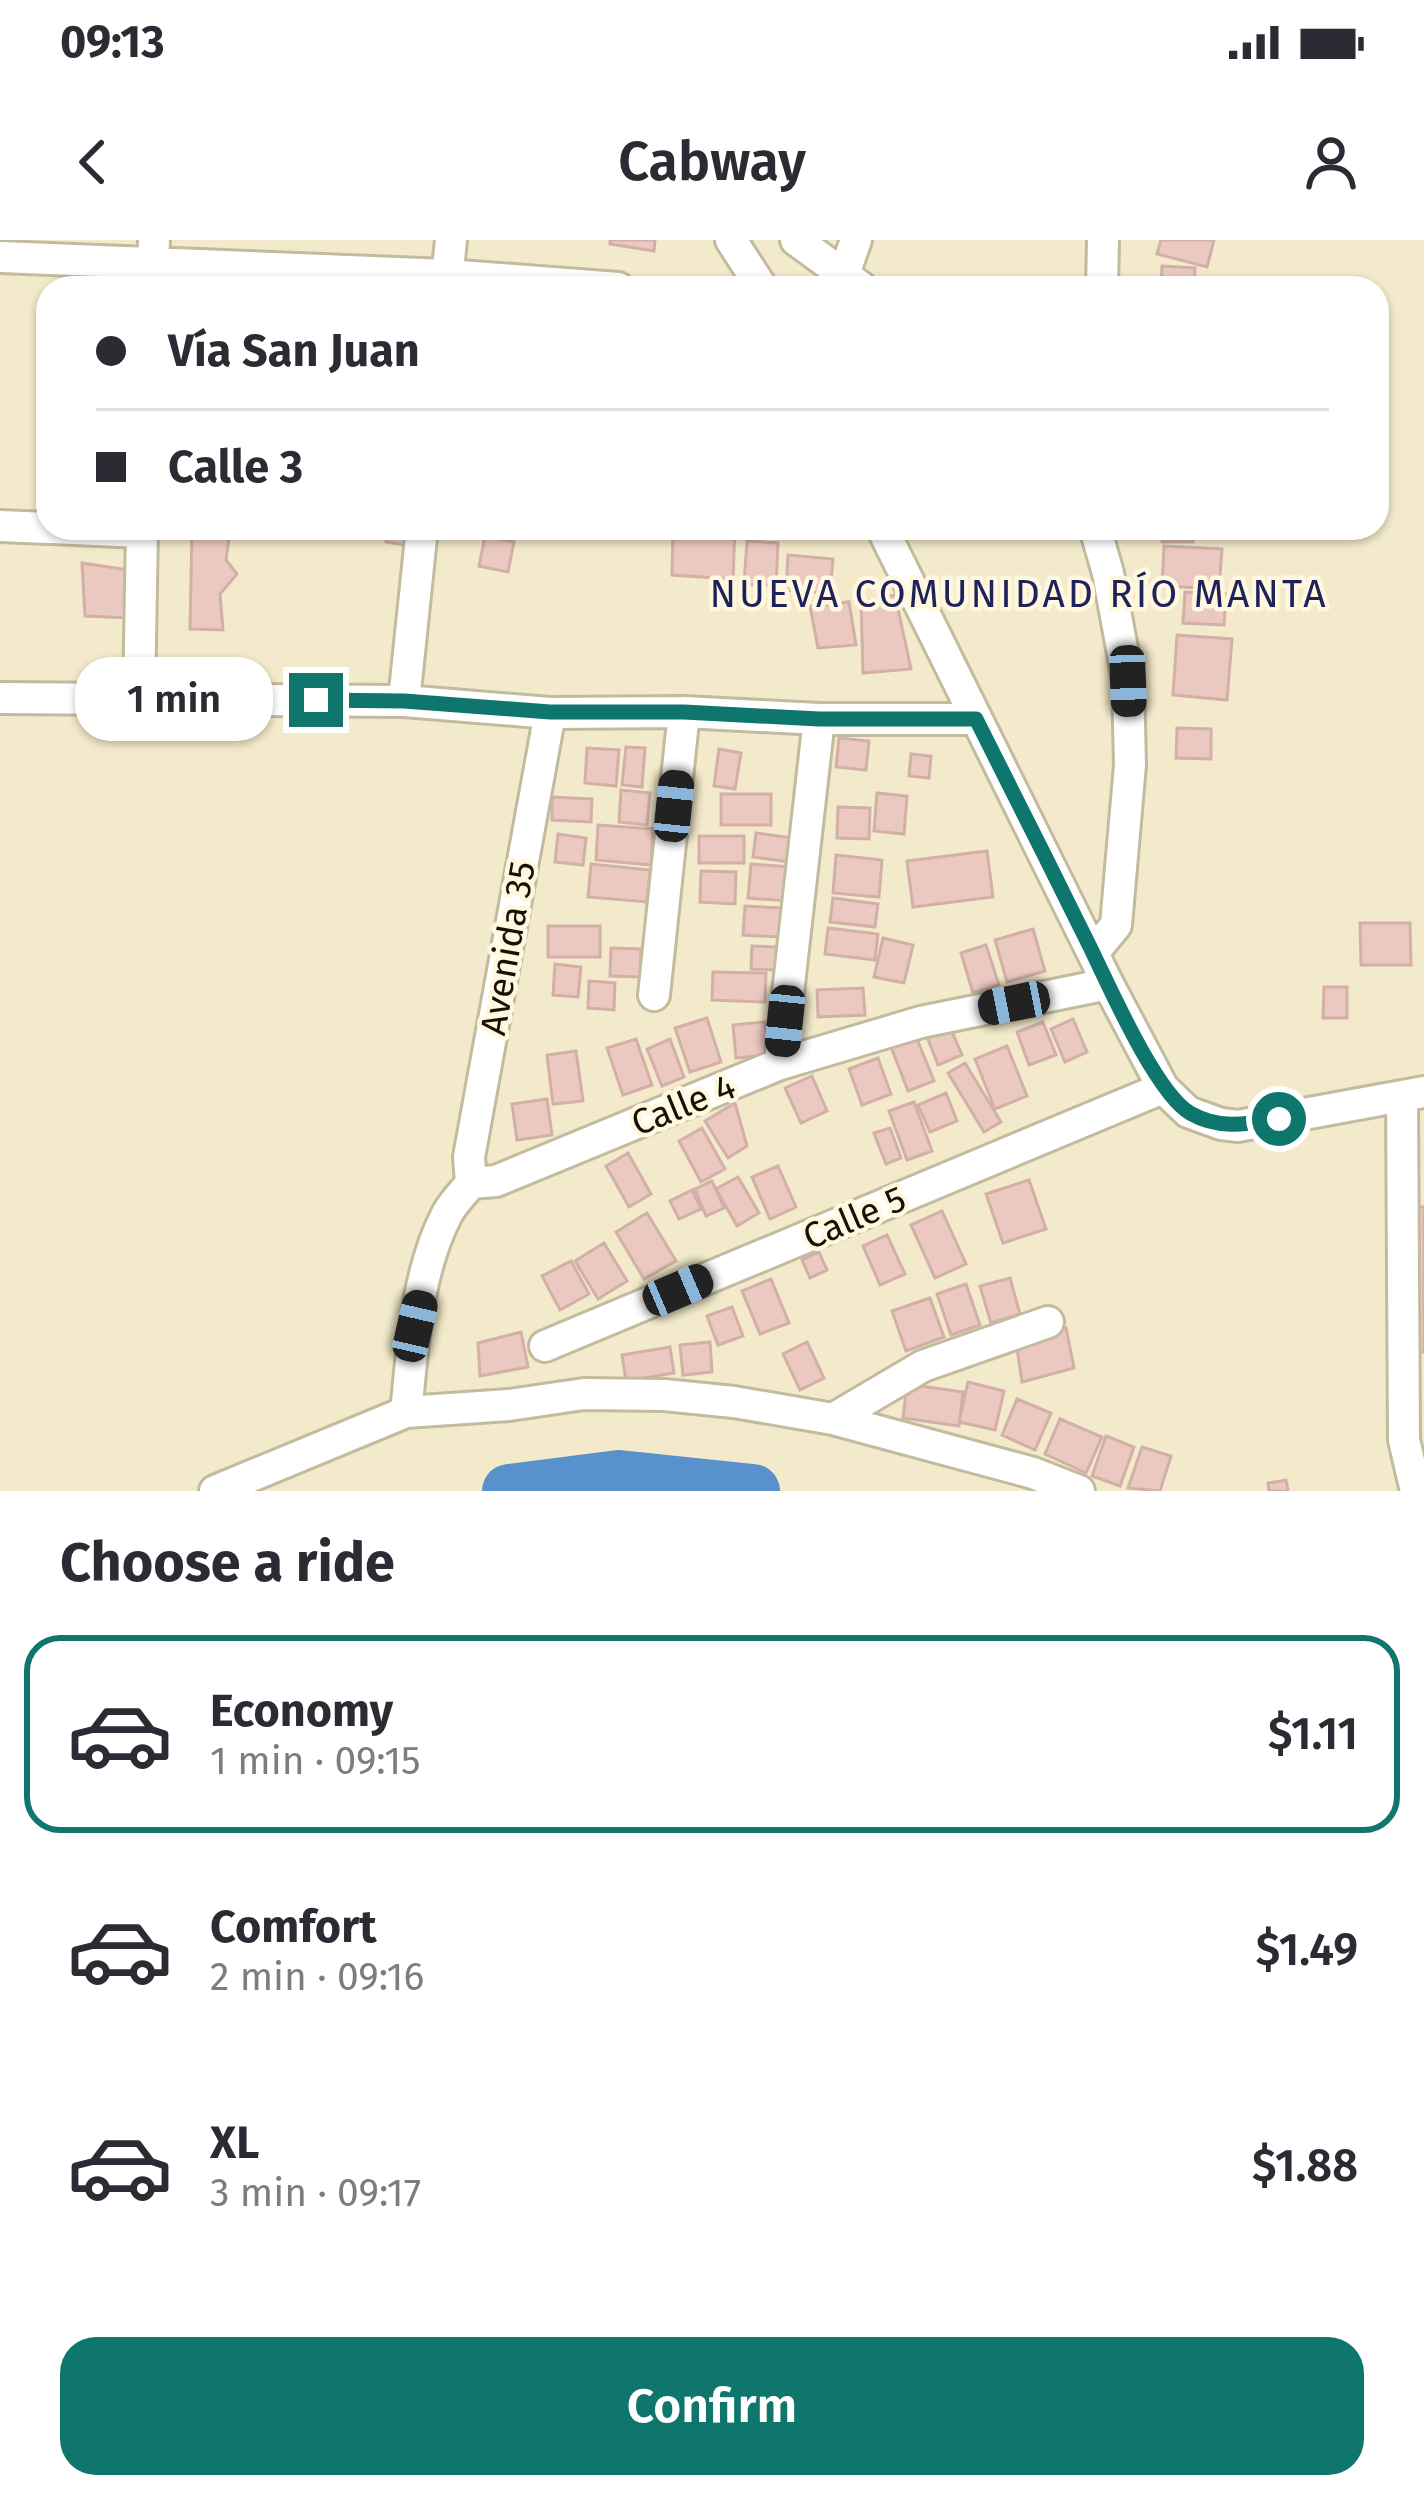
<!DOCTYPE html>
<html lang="en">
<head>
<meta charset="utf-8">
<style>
	:root { --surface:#fff; --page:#f2f2f3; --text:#2b2b33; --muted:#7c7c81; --line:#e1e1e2; --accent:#0f766e }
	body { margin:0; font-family:"Fira Sans",sans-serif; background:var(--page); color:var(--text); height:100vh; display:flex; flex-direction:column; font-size:45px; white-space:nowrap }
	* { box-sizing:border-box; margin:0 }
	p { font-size:39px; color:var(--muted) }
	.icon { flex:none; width:66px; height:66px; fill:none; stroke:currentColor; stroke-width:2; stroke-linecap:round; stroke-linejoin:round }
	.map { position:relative; height:1251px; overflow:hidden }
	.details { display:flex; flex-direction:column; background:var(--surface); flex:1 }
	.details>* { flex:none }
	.top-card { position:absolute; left:36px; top:36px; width:1353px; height:264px; border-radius:36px; box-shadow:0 3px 9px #0004; display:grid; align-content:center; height:264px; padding:0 60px; background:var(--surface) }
	.end { position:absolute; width:54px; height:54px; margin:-27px; border:15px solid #0f766e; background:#fff; box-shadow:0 0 0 6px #fff }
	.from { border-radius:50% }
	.bubble { position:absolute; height:84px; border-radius:36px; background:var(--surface); box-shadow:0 3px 9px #0004; font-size:39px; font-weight:600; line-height:84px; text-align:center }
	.car { position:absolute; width:36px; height:72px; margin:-36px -18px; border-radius:15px; box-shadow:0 0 9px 3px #0007; background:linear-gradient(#222 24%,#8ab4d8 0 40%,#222 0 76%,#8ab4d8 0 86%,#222 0) }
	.top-card b { display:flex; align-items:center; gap:42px; height:114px; font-size:45px }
	.top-card b+b { border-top:3px solid var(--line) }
	.top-card i { width:30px; height:30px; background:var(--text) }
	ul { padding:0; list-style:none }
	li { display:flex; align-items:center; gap:36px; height:198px; margin:0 24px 18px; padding:0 36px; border:6px solid transparent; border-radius:36px }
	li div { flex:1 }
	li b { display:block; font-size:45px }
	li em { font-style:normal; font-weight:600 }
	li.active { border-color:var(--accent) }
	li>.icon { width:108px; height:108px; stroke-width:1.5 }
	h2 { padding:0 60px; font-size:54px; line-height:144px }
	.button { display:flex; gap:24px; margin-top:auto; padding:24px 60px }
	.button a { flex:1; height:138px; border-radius:36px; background:var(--accent); color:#fff; font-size:48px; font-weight:600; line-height:138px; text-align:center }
	.status { display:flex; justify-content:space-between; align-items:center; height:84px; padding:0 60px; background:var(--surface); direction:ltr }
	.status svg { height:33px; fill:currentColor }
	header { display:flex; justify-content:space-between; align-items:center; height:156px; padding:0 60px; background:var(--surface); font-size:54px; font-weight:600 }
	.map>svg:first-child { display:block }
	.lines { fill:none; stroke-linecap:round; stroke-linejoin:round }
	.river { stroke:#5991cc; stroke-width:54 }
	.building { fill:#ecc9c0; stroke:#d2b0a7; stroke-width:3 }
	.minor-casing { stroke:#c3bb9d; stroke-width:36 }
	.minor { stroke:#fff; stroke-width:30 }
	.route { stroke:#0f766e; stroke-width:15 }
	.labels { text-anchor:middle; stroke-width:9; stroke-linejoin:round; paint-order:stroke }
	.street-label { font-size:36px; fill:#141106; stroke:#fff8df }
	.neighbourhood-label { font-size:39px; letter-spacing:3px; fill:#1e215a; stroke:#fff8df }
</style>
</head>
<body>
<div class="status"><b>09:13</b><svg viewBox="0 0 49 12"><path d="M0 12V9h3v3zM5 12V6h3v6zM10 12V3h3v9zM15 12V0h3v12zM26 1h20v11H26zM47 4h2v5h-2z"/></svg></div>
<header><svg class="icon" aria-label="back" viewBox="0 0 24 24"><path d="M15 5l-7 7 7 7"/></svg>Cabway<svg class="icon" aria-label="person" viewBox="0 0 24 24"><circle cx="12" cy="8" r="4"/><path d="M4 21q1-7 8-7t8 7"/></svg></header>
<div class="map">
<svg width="1424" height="1251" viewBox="0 0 1424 1251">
	<rect width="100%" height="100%" fill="#f3eacb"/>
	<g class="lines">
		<path class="river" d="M509 1251 619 1237 753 1251"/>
	</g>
	<path class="building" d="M610 0H655L654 11 610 4Z
		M1161 0H1214L1207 27 1157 14Z
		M1162 26 1195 28 1194 48H1161Z
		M388 288H413L410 306 386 302Z
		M487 288H510L508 301 485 296Z
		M673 288H735L733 339 672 335Z
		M1162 288H1193V302H1162Z
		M192 292 229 298 226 320 237 334 220 354 223 390 190 389Z
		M485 296 514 302 508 332 479 326Z
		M747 301 778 303 776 346 744 344Z
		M1164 306 1222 309 1219 349 1162 346Z
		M788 315 833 319 830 353 786 350Z
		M82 323 129 330 130 378 85 376Z
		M1185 352 1226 354 1224 385 1183 383Z
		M895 355 911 429 863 433 861 362Z
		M849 362 856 405 818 408 810 366Z
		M1177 395 1232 399 1227 460 1173 455Z
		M1177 488 1211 489V519L1176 518Z
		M839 498 869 501 866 530 836 527Z
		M626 507 645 508 642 547 622 545Z
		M587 508 619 510 616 546 585 543Z
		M719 509 741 513 735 549 714 546Z
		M911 514 931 516 929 538 909 536Z
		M621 550 650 553 647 585 619 582Z
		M877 553 907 556 904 594 874 591Z
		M721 554H771V585H721Z
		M552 557 592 559 591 582 552 580Z
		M838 567 870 568 869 599 837 598Z
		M598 585 653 589 651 625 596 620Z
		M756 593 792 598 790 622 753 617Z
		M558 594 586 598 583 625 555 622Z
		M699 596H744V623H699Z
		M987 611 993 657 913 667 907 621Z
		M836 615 882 620 879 657 833 653Z
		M591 624 650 630 647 662 588 657Z
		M751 624 790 627 788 661 748 658Z
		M701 631 736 632 735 664 700 662Z
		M833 658 878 664 875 687 830 682Z
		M745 666 781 668 780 697 743 695Z
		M1360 683H1410L1411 725H1361Z
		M548 686H600V717H548Z
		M828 688 878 694 875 720 825 714Z
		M1033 689 1045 731 1007 742 995 700Z
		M883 698 913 705 904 743 874 737Z
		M986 705 999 745 973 753 961 713Z
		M752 706 778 707 776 730 751 729Z
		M611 708 641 709 640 737 610 736Z
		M555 724 581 727 578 757 553 755Z
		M713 732 766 733 765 762 712 760Z
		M589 741 615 743 614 770 588 768Z
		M1324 747H1347V778H1323Z
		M863 748 865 775 818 777 817 750Z
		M707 778 721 822 690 832 675 788Z
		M1073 779 1087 812 1065 822 1051 789Z
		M947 780 962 815 938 825 924 789Z
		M765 782 768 815 736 818 733 785Z
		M1043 782 1056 815 1029 825 1017 792Z
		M913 789 934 841 908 851 888 799Z
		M636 799 652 845 623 855 607 808Z
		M670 799 684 837 662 846 647 809Z
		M1007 806 1027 856 995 869 975 819Z
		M576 811 583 861 553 864 547 815Z
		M878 818 891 854 862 865 849 829Z
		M965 823 1001 882 984 892 948 833Z
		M812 836 827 871 801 883 785 848Z
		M946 853 957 881 930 892 918 865Z
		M547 859 552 895 517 900 512 864Z
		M914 862 932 911 907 920 889 871Z
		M735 863 747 906 728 918 705 881Z
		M702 888 725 929 701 942 679 901Z
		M890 888 901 918 886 924 874 893Z
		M628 913 651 954 629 967 606 926Z
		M778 926 796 967 770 979 752 937Z
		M738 937 759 973 737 986 716 949Z
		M1029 940 1046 989 1003 1003 986 954Z
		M712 941 724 968 706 976 695 949Z
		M692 950 701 969 679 979 670 961Z
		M1411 967H1424V1112L1406 1111Z
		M942 971 966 1024 935 1038 911 985Z
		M647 973 676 1021 644 1039 616 992Z
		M887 995 905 1034 880 1045 863 1006Z
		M604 1003 627 1041 598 1059 575 1021Z
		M819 1012 827 1030 810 1038 802 1020Z
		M571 1021 589 1054 560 1070 542 1036Z
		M1010 1038 1020 1074 991 1083 980 1046Z
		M771 1039 789 1083 760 1094 742 1051Z
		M966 1044 980 1085 951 1095 937 1054Z
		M930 1058 944 1097 906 1111 892 1071Z
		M732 1067 743 1096 718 1105 707 1076Z
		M1066 1088 1074 1128 1022 1142 1016 1101Z
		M521 1092 528 1127 480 1136 478 1103Z
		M710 1102 712 1132 683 1135 680 1105Z
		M807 1102 824 1138 800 1150 783 1114Z
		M670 1107 674 1133 626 1141 622 1115Z
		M968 1142 1004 1151 995 1190 959 1182Z
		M907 1144 963 1152 959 1186 903 1178Z
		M1017 1159 1051 1173 1035 1210 1002 1195Z
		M1060 1179 1102 1197 1086 1233 1045 1214Z
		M1106 1196 1134 1207 1120 1246 1092 1236Z
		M1142 1207 1171 1216 1160 1251 1128 1248Z
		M1286 1240 1288 1251H1269L1268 1243Z"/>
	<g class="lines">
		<g class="minor-casing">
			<path id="minor" d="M731 0 762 48
				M796 0 862 48
				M0 17 447 35 618 48
				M844 34 856 0
				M152 48 154 0
				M446 48 451 0
				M1102 48 1103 0
				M0 286 48 288
				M52 288 142 292
				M882 288 1108 744 1163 848 1188 872 1221 884 1238 886 1424 852
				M0 458 404 461 550 473 684 472 819 479H976
				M139 459 142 288
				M404 461 422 288
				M1093 713 1116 685 1130 525 1128 441 1108 333 1095 288
				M654 755 684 472
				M780 824 819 479
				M1402 857 1404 1200 1416 1251
				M471 943 496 941 780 824 921 782 1108 744
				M471 943 469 917 550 473
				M545 1106 1163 848
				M406 1172C413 1107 416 1034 447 974 453 963 463 953 471 943
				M833 1179 923 1126 1048 1082
				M215 1251 406 1172 509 1165 584 1154 664 1155 734 1162 833 1179 1033 1233 1079 1251"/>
		</g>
		<use href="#minor" class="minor"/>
	</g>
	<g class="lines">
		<path class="route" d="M316 460 404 461 550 472H684L819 479H976C1015 556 1053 632 1091 709 1110 748 1156 853 1190 873 1219 890 1248 884 1279 879"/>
	</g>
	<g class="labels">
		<g class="street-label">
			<text transform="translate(507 708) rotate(-80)" y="13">Avenida 35</text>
			<text transform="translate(683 864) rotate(-22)" y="13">Calle 4</text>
			<text transform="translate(854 977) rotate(-23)" y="13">Calle 5</text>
		</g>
		<g class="neighbourhood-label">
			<text x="1019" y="367">NUEVA COMUNIDAD RÍO MANTA</text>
		</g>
	</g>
</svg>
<i class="end from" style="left:1279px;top:879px"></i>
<i class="end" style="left:316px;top:460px"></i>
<div class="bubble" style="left:75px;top:417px;width:198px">1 min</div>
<i class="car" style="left:1128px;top:441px;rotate:178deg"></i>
<i class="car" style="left:674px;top:566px;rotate:6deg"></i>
<i class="car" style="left:1014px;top:763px;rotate:259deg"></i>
<i class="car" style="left:785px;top:781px;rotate:186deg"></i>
<i class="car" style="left:678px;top:1050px;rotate:67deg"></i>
<i class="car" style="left:415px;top:1086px;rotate:13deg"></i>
<div class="top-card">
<b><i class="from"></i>Vía San Juan</b>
<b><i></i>Calle 3</b>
</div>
</div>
<section class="details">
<h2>Choose a ride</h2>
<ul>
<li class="active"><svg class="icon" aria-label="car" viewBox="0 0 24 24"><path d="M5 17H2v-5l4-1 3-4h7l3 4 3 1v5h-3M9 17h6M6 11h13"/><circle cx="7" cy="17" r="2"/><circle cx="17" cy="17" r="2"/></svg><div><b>Economy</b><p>1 min · 09:15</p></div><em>$1.11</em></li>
<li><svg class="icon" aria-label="car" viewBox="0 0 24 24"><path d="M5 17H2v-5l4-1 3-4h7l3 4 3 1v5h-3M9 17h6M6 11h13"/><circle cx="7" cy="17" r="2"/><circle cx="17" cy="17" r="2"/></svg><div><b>Comfort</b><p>2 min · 09:16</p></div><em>$1.49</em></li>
<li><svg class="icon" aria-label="car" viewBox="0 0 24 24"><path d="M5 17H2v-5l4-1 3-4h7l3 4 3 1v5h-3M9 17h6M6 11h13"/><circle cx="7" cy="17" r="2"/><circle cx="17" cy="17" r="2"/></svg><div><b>XL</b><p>3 min · 09:17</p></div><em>$1.88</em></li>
</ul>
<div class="button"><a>Confirm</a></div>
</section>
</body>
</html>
